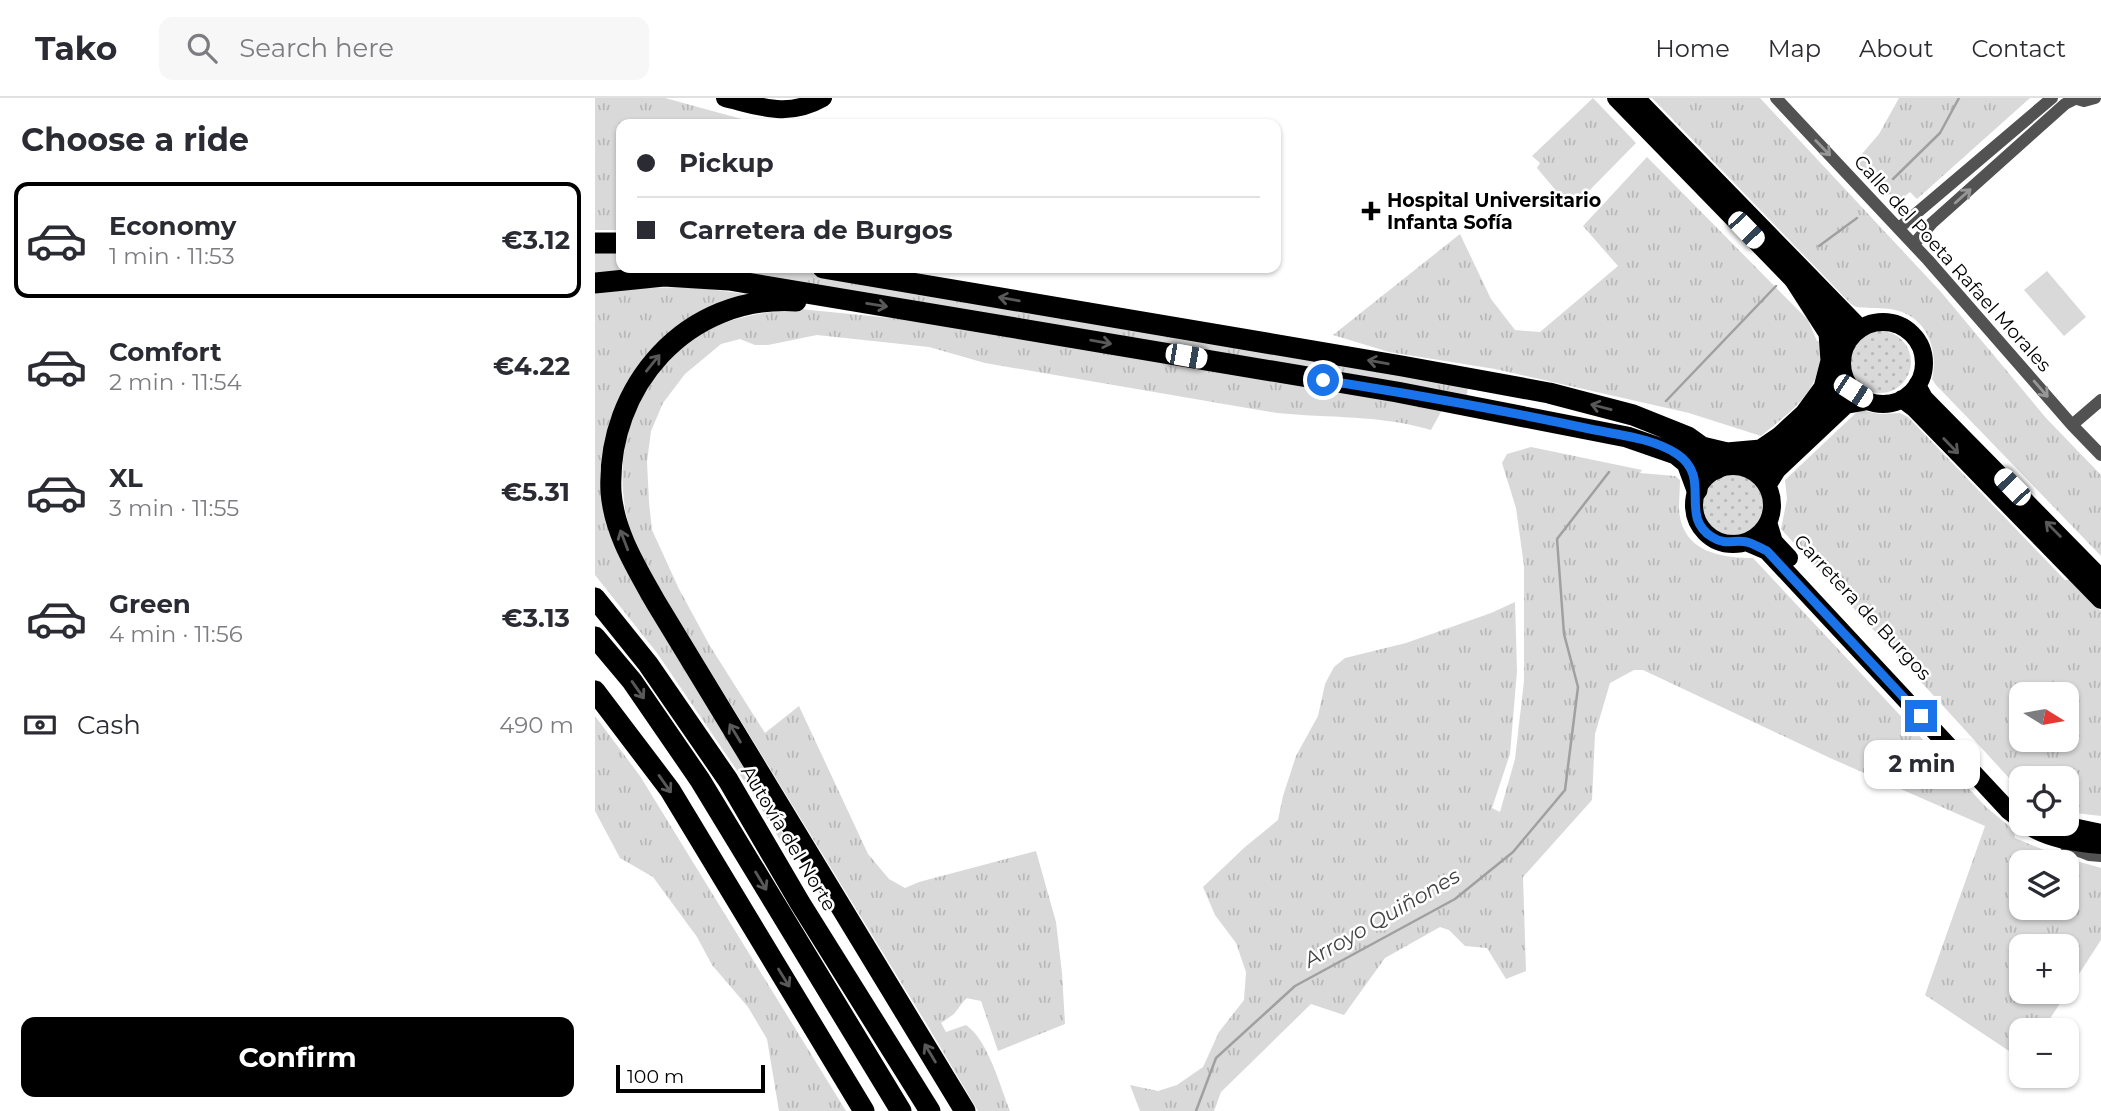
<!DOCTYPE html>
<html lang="en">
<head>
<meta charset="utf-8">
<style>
	:root { --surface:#fff; --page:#f7f7f7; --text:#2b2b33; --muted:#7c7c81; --line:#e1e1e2; --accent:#000 }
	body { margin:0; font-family:Montserrat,sans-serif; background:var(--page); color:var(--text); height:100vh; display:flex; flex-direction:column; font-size:26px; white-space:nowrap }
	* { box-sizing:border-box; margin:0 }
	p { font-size:23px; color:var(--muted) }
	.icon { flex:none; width:38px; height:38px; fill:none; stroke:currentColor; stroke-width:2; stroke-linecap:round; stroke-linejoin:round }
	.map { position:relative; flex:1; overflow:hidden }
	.drawer { display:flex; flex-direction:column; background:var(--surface); width:595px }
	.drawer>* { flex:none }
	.banner { position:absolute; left:21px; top:21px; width:665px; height:154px; border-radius:14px; box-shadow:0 2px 5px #0004; display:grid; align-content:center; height:154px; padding:0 21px; background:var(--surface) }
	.needle { width:46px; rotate:101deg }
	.controls { position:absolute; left:1414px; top:584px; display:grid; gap:14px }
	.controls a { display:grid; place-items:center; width:70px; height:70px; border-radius:14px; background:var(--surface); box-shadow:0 2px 5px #0004; font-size:35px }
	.scale { position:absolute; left:21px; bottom:18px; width:149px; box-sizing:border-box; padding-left:7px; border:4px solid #000; border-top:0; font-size:19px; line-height:24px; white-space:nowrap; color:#000; -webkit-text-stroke:5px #fff; paint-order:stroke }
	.end { position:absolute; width:32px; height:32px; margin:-16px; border:9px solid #1a73e8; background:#fff; box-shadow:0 0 0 4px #fff }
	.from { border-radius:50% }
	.bubble { position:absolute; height:49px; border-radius:14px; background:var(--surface); box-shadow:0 2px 5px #0004; font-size:23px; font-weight:700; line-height:49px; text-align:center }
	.car { position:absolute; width:21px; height:42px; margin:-21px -10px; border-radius:9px; box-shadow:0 0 5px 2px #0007; background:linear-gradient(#fff 24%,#345 0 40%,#fff 0 76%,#345 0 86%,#fff 0) }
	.banner b { display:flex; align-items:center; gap:24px; height:66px; font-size:26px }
	.banner b+b { border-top:2px solid var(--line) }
	.banner i { width:18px; height:18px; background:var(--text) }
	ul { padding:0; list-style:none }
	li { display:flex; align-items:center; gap:21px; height:116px; margin:0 14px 10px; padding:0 7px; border:4px solid transparent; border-radius:14px }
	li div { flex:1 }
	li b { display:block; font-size:26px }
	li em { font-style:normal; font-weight:700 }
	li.on { border-color:var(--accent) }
	li>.icon { width:63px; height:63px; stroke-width:1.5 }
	h2 { padding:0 21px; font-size:32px; line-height:84px }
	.pay { display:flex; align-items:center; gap:18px; height:77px; padding:0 21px; font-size:26px }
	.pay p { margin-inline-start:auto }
	.action { display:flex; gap:14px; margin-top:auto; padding:14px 21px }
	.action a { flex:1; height:80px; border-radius:14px; background:var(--accent); color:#fff; font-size:28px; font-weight:700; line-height:80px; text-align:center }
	header { display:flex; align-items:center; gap:42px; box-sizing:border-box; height:98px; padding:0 35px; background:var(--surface); border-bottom:2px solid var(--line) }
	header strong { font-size:33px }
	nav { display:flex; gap:38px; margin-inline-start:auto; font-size:24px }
	.search { width:490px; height:63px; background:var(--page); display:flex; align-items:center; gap:18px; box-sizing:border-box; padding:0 24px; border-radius:14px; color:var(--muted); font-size:26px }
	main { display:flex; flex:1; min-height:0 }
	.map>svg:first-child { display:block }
	.grass { fill:url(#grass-tufts); fill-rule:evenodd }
	.garden { fill:url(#garden-dots) }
	.pitch { fill:#d9d9d9 }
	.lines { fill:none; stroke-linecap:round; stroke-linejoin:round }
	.stream { stroke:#a0a0a0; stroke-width:2.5 }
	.street { stroke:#525252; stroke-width:12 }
	.primary { stroke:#000; stroke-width:18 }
	.highway { stroke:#000; stroke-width:21 }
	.oneway { stroke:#979797 }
	.oneway2 { stroke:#595959 }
	.route { stroke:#1a73e8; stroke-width:9 }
	.poi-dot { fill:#000; stroke:#fff; stroke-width:2.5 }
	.labels { text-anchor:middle; stroke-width:5; stroke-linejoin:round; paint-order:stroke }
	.poi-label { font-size:19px; font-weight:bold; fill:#000; stroke:#fff; text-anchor:start }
	.street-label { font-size:19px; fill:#000; stroke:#fff }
	.water-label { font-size:21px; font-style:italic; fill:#414141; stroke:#fff }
</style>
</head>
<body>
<header>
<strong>Tako</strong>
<div class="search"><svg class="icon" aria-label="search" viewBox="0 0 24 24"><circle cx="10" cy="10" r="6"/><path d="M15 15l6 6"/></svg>Search here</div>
<nav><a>Home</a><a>Map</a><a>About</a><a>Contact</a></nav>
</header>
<main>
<section class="drawer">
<h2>Choose a ride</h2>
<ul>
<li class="on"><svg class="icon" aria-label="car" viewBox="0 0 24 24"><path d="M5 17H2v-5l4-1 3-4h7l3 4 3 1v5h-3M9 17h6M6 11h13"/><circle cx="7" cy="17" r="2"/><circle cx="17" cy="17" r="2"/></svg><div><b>Economy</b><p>1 min · 11:53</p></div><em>€3.12</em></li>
<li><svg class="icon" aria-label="car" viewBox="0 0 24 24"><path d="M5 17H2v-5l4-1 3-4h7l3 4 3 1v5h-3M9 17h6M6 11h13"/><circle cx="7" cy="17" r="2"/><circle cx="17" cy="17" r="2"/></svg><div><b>Comfort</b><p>2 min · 11:54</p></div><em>€4.22</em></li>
<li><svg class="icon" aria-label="car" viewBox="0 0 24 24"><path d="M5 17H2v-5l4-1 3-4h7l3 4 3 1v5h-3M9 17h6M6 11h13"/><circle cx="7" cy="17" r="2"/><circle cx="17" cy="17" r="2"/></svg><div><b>XL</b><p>3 min · 11:55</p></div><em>€5.31</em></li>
<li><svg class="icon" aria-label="car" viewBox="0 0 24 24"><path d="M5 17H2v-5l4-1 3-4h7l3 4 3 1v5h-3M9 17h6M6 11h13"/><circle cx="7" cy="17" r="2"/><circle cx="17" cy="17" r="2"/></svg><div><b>Green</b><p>4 min · 11:56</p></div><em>€3.13</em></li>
</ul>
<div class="pay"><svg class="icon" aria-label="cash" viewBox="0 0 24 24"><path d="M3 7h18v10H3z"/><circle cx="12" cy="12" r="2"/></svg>Cash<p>490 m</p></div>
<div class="action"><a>Confirm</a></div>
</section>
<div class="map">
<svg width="1506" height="1013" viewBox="0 0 1506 1013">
	<defs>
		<pattern id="grass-tufts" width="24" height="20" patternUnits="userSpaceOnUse" patternTransform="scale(1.75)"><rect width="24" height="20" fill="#d9d9d9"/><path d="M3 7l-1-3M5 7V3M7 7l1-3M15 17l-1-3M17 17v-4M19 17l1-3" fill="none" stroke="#b8b8b8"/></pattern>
		<pattern id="garden-dots" width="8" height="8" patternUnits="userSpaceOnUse" patternTransform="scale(1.75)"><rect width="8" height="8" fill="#d9d9d9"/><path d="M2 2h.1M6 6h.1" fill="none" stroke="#b8b8b8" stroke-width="1.8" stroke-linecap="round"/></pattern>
	</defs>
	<rect width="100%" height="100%" fill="#fff"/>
	<path class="grass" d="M0 0H70L165 26H26V132H0Z
		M998 0 1041 45 983 104 974 108 942 70 945 65 937 58Z
		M1057 0H1165L1346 194 1451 320 1506 377V458L1341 287 1337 281C1344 252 1332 219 1300 212 1287 209 1274 211 1261 209L1256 206Z
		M1304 0H1435L1322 101 1315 94 1305 102 1295 96 1291 98 1260 64 1284 36Z
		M1052 59 1213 222 1222 243H1227C1227 293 1201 309 1166 338L1094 315 900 271 794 254 738 237 865 136 896 201 920 232 945 234 1023 168 988 128Z
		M0 153H26V170H189L873 286 872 298 164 179 0 178Z
		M98 189 159 197 80 232 41 270 15 323 5 372 10 420 202 761H196L156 693 62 555 0 477V196L43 190Z
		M205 211 346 225 847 312 836 332C787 317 733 320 682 315L390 265 334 249 222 237 173 247H160L145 241 126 246 90 276 68 305 56 333 52 364 54 404 57 432 84 491 115 548 170 635 204 608 273 756 294 781 310 790 324 784 441 753 461 824 467 875 470 926 403 953 386 903 371 900 359 916 346 925 351 934 371 927C393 942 405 988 415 1013H383L334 930 49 465C43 451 35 435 32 420 20 366 32 306 69 264 74 259 78 253 84 249 120 222 161 214 205 211Z
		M1264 312 1285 316 1305 315 1313 319 1470 482H1476L1506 513V718L1472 714V681H1426V690L1414 680 1186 431 1192 401 1190 382ZM1426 597H1472V642H1426Z
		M936 349 1047 372 1045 375 1080 378 1085 382C1085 391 1084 401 1084 410 1086 453 1124 460 1158 460L1391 709 1419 732 1420 740 1461 757 1506 770V842L1447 933H1426V961L1330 897 1390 728 1235 660 1048 572H1039L1015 585 1000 636 997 702 928 779 931 873 911 881 892 850 870 848 854 832 845 829 790 860 749 917 716 906 626 994 619 1013H545L535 987 563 993 582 987 608 969 624 934 649 902 651 874 641 845 620 817 608 789 650 749 683 722 688 698 701 658 723 618 730 586 739 569 750 560 811 545 896 515 920 504 922 573 915 656 897 710 905 714 920 661 929 583V468L921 410 907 365 912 356ZM1426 765H1472V810H1426ZM1426 849H1472V894H1426Z
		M0 618 45 678 251 1013H184L172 941 153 909 117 867 102 839 58 779 25 760 0 713Z"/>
	<path class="garden" d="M1254 264a31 31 0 1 1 62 0a31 31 0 1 1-62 0Z
		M1107 406a31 31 0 1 1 62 0a31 31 0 1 1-62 0Z"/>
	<path class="pitch" d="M1452 173 1491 219 1469 238 1429 192Z"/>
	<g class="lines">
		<path class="stream" d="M1298 81 1345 35 1364 0
			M1224 148 1262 120
			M1071 303 1181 188
			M601 1013 621 960 700 888 860 801 918 754 970 692 983 589 969 536 962 441 1014 374"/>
		<path class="street" d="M1181 0 1333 162 1477 327 1506 357
			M1479 0 1489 3 1500 0
			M1304 130 1457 0
			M1319 146 1337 125 1470 6 1480 1
			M1477 327 1506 302
			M1471 748 1494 757 1506 758"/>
		<path class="primary" d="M130 0C167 9 193 20 228 0
			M1021 0 1249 234 1254 242
			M1041 0 1265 230
			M1247 265a41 41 0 1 1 82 0a41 41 0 1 1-82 0Z
			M1322 287 1329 300 1506 480
			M1307 301 1319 310 1506 502
			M1099 407a39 39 0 1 1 78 0a39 39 0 1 1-78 0Z
			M1153 370 1166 368 1174 362 1241 297 1249 279
			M1172 388 1182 372 1251 307 1273 303
			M1173 424 1179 444 1194 460
			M1151 444 1172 453 1414 713 1426 722
			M1431 726C1451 741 1482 745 1506 747
			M1464 726 1506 735"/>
		<path class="highway" d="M0 145H26
			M228 170 807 268 954 295 1038 317 1093 339 1107 349 1132 355 1166 352 1185 339 1210 316 1229 290 1236 263 1234 235 1200 182
			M0 185 69 178 134 182 802 294 1032 339 1081 356 1092 365 1102 392
			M201 203C92 196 11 288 16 394 19 434 41 469 60 503L370 1013
			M1091 348 1121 371
			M0 500 53 566 133 682 205 805 335 1013
			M0 539 37 583 105 682 306 1013
			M0 593 75 692 269 1013"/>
	</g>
	<defs><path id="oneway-shaft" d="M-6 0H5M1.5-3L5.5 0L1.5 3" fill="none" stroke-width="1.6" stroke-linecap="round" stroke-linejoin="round" transform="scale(1.75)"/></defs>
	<g class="oneway">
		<use href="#oneway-shaft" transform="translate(1228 50) rotate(46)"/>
		<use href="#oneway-shaft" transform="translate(1368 98) rotate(-42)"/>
		<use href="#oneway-shaft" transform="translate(1446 291) rotate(49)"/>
	</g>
	<g class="oneway2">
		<use href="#oneway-shaft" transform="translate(414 201) rotate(-170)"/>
		<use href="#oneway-shaft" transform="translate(282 207) rotate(9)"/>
		<use href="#oneway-shaft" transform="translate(506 244) rotate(10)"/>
		<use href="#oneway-shaft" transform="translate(783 264) rotate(-170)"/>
		<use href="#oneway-shaft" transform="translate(58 265) rotate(-51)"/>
		<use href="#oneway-shaft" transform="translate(1006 309) rotate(-165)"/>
		<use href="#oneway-shaft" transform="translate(1356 348) rotate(46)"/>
		<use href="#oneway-shaft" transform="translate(1458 431) rotate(-135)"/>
		<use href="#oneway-shaft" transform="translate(29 442) rotate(-111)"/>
		<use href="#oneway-shaft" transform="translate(43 592) rotate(55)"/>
		<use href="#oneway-shaft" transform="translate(140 635) rotate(-121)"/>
		<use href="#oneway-shaft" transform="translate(70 686) rotate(55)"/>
		<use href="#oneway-shaft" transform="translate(166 783) rotate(59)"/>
		<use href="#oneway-shaft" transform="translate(189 880) rotate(58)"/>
		<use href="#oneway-shaft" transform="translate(335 955) rotate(-121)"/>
	</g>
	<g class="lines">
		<path class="route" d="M728 282C817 296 907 312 995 331 1023 337 1058 340 1082 356 1118 380 1083 418 1117 439 1131 448 1139 441 1152 444 1159 446 1166 450 1172 453L1326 618"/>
	</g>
	<path class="poi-dot" d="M772.5 102.5h7v7h7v7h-7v7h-7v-7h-7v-7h7z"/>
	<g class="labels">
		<g class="poi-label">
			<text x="792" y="109">Hospital Universitario<tspan x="792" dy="22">Infanta Sofía</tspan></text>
		</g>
		<g class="street-label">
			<text transform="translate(1358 165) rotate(48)" y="7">Calle del Poeta Rafael Morales</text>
			<text transform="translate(1268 509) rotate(47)" y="7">Carretera de Burgos</text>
			<text transform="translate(194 740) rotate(59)" y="7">Autovía del Norte</text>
		</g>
		<g class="water-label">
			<text transform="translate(787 820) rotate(-30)" y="7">Arroyo Quiñones</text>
		</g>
	</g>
</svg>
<div class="controls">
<a><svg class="needle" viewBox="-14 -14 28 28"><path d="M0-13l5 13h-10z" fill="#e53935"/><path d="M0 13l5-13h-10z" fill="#7c7c81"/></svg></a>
<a><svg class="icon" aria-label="locate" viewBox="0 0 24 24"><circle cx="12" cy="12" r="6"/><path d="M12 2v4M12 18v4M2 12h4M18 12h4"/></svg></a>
<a><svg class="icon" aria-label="layers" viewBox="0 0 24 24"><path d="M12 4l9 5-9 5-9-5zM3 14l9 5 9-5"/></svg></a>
<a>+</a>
<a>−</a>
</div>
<div class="scale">100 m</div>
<i class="end from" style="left:728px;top:282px"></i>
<i class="end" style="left:1326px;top:618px"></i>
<div class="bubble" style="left:1269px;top:642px;width:116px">2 min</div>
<i class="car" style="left:1151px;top:132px;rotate:136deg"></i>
<i class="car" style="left:591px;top:258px;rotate:100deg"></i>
<i class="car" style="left:1258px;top:293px;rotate:123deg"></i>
<i class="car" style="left:1417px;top:389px;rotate:316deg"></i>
<div class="banner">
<b><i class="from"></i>Pickup</b>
<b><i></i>Carretera de Burgos</b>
</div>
</div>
</main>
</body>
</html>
